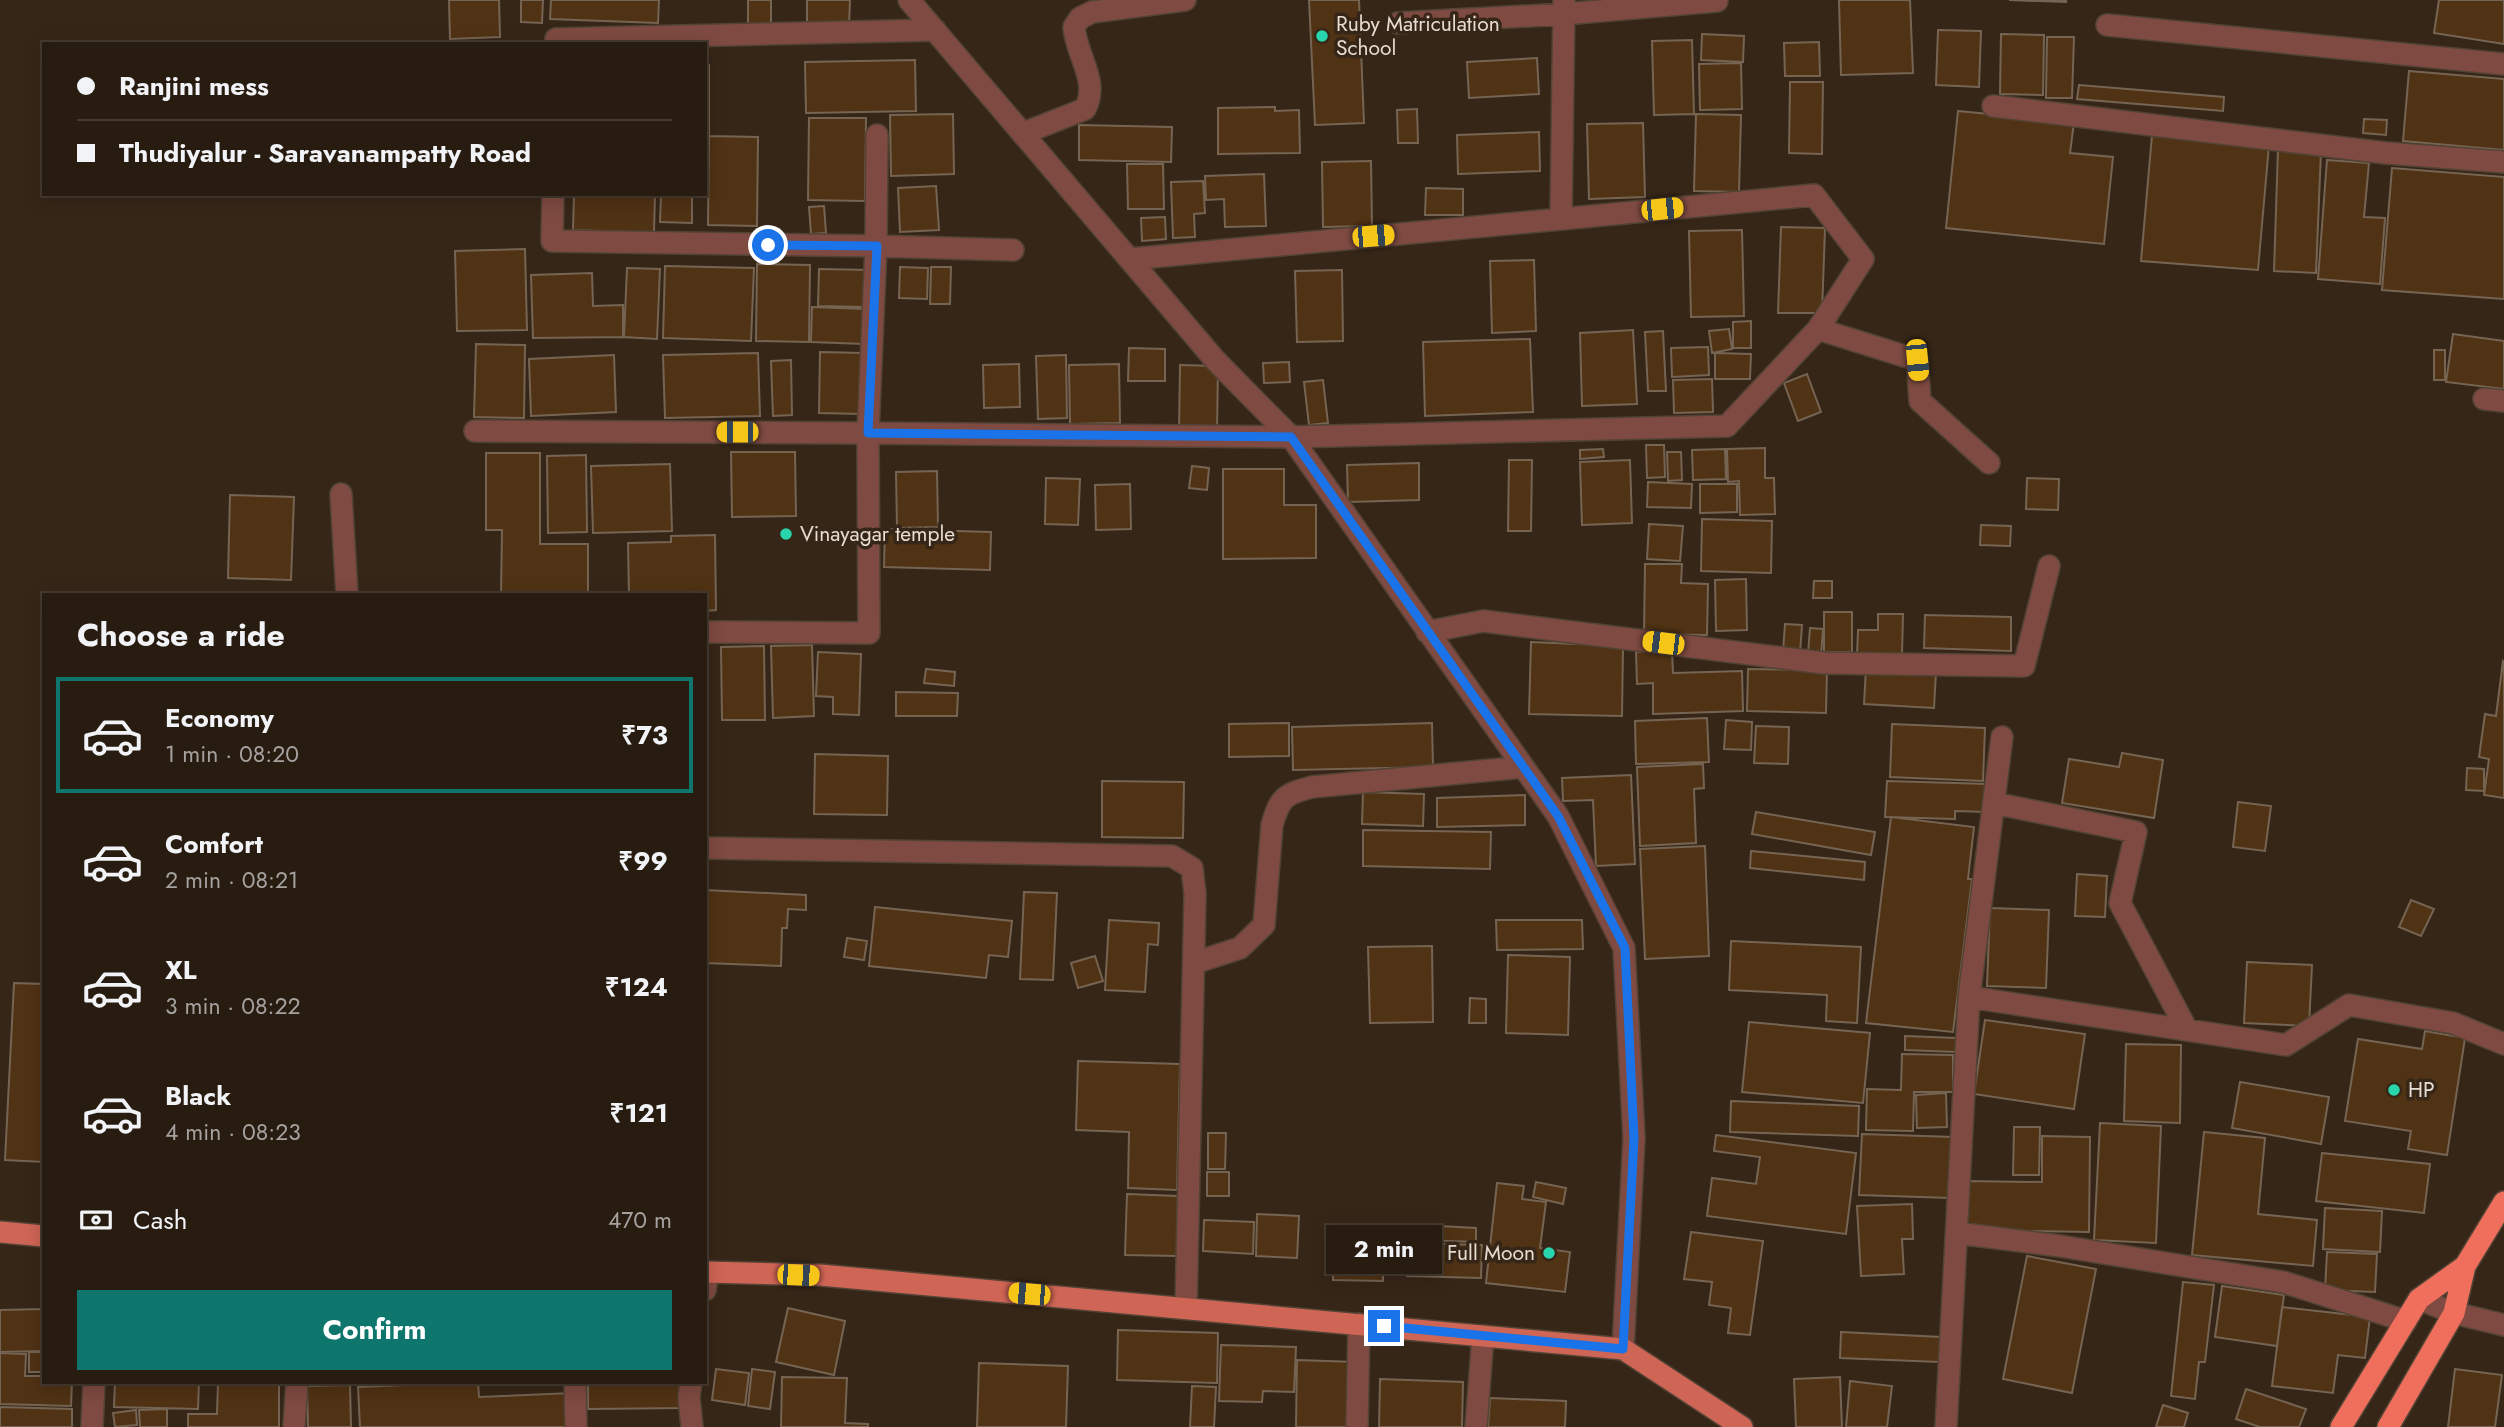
<!DOCTYPE html>
<html lang="en">
<head>
<meta charset="utf-8">
<style>
	:root { --surface:#281c11; --page:#30251a; --text:#f1f3f6; --muted:#a5a19f; --line:#443a31; --accent:#0f766e }
	body { margin:0; font-family:Jost,sans-serif; background:var(--page); color:var(--text); height:100vh; display:flex; flex-direction:column; font-size:26px; white-space:nowrap }
	* { box-sizing:border-box; margin:0 }
	p { font-size:23px; color:var(--muted) }
	.icon { flex:none; width:38px; height:38px; fill:none; stroke:currentColor; stroke-width:2; stroke-linecap:round; stroke-linejoin:round }
	.map { position:relative; flex:1; overflow:hidden }
	.sheet { position:absolute; left:42px; top:593px; width:665px; height:791px; display:flex; flex-direction:column; background:var(--surface); border-radius:0px; box-shadow:0 4px 18px #0003,0 0 0 2px var(--line) }
	.sheet>* { flex:none }
	.banner { position:absolute; left:42px; top:42px; width:665px; height:154px; border-radius:0px; box-shadow:0 4px 18px #0003,0 0 0 2px var(--line); display:grid; align-content:center; height:154px; padding:0 35px; background:var(--surface) }
	.end { position:absolute; width:32px; height:32px; margin:-16px; border:9px solid #1a73e8; background:#fff; box-shadow:0 0 0 4px #fff }
	.from { border-radius:50% }
	.bubble { position:absolute; height:49px; border-radius:0px; background:var(--surface); box-shadow:0 4px 18px #0003,0 0 0 2px var(--line); font-size:23px; font-weight:700; line-height:49px; text-align:center }
	.car { position:absolute; width:21px; height:42px; margin:-21px -10px; border-radius:9px; box-shadow:0 0 5px 2px #0007; background:linear-gradient(#f5c518 24%,#345 0 40%,#f5c518 0 76%,#345 0 86%,#f5c518 0) }
	.banner b { display:flex; align-items:center; gap:24px; height:66px; font-size:26px }
	.banner b+b { border-top:2px solid var(--line) }
	.banner i { width:18px; height:18px; background:var(--text) }
	ul { padding:0; list-style:none }
	li { display:flex; align-items:center; gap:21px; height:116px; margin:0 14px 10px; padding:0 21px; border:4px solid transparent; border-radius:0px }
	li div { flex:1 }
	li b { display:block; font-size:26px }
	li em { font-style:normal; font-weight:700 }
	li.on { border-color:var(--accent) }
	li>.icon { width:63px; height:63px; stroke-width:1.5 }
	h2 { padding:0 35px; font-size:32px; line-height:84px }
	.pay { display:flex; align-items:center; gap:18px; height:77px; padding:0 35px; font-size:26px }
	.pay p { margin-inline-start:auto }
	.button { display:flex; gap:14px; margin-top:auto; padding:14px 35px }
	.button a { flex:1; height:80px; border-radius:0px; background:var(--accent); color:#fff; font-size:28px; font-weight:700; line-height:80px; text-align:center }
	.map>svg:first-child { display:block }
	.building { fill:#503214; stroke:#766453; stroke-width:2 }
	.lines { fill:none; stroke-linecap:round; stroke-linejoin:round }
	.minor-casing { stroke:#524335; stroke-width:24 }
	.major-casing { stroke:#524335; stroke-width:24 }
	.highway-casing { stroke:#524335; stroke-width:24 }
	.minor { stroke:#7e4a41; stroke-width:21 }
	.major { stroke:#cf6555; stroke-width:21 }
	.highway { stroke:#ef6f5c; stroke-width:21 }
	.route { stroke:#1a73e8; stroke-width:9 }
	.poi-dot { fill:#28d5ad; stroke:#362617; stroke-width:2.5 }
	.labels { text-anchor:middle; stroke-width:7; stroke-linejoin:round; paint-order:stroke }
	.poi-label { font-size:21px; fill:#e7ddd3; stroke:#362617; text-anchor:start }
</style>
</head>
<body>
<div class="map">
<svg width="2504" height="1427" viewBox="0 0 2504 1427">
	<rect width="100%" height="100%" fill="#362617"/>
	<path class="building" d="M449 0H499L500 37 450 39Z
		M521 0H543L542 23 521 22Z
		M551 0H659L658 23 550 19Z
		M748 0H771V27H748Z
		M807 0H850L849 26H807Z
		M1309 0H1359L1364 123 1315 125Z
		M1839 0H1910L1913 73 1841 75Z
		M2009 0H2066V2Z
		M2439 0H2504V44L2434 33Z
		M1938 30 1981 31 1979 87 1936 85Z
		M1702 34 1744 36 1743 62 1701 60Z
		M2001 34 2044 35 2043 95 2000 94Z
		M2047 37H2074L2072 98H2046Z
		M1692 40 1694 114 1654 115 1652 41Z
		M1819 42 1820 76H1785L1784 43Z
		M1537 58 1539 94 1469 98 1467 62Z
		M915 60 916 111 806 113 805 62Z
		M1741 63 1742 109 1700 110 1699 64Z
		M705 65H709V136H705Z
		M2409 71 2504 79V150L2403 141Z
		M1790 82H1823L1822 154 1789 153Z
		M2079 85 2224 97 2223 111 2077 99Z
		M1275 107V111L1299 110 1300 153 1218 154V108Z
		M1417 109 1418 143H1398L1397 110Z
		M1958 111 2074 122 2070 153 2113 157 2104 244 1946 228Z
		M953 114 954 174 891 176 890 115Z
		M1696 114 1741 115 1739 192 1694 191Z
		M809 118H866L865 201 808 200Z
		M2364 119 2387 120 2386 135 2363 133Z
		M1643 123 1645 197 1589 199 1587 124Z
		M1079 125 1172 127 1171 162 1079 160Z
		M1539 132 1540 171 1458 174 1457 135Z
		M2152 135 2269 145 2258 270 2141 261Z
		M709 136 758 137 757 226 708 225Z
		M2278 149 2321 151 2316 273 2274 271Z
		M2327 160 2369 163 2364 217 2385 218 2380 284 2318 279Z
		M1371 161 1372 226 1323 227 1322 162Z
		M1127 164H1163L1164 209H1128Z
		M2392 168 2504 177V299L2382 290Z
		M1264 174 1266 226 1225 227 1224 199 1206 200 1205 176Z
		M1203 181 1205 213 1194 214 1195 237 1173 238 1171 182Z
		M936 186 939 230 900 232 898 188Z
		M1426 188 1463 189V215H1425Z
		M574 194H655L654 233 573 230Z
		M661 194H692V223L660 222Z
		M824 206 826 233 811 234 809 207Z
		M1165 217 1166 239 1142 241 1141 218Z
		M1781 227 1825 228 1822 313H1778Z
		M1742 230 1744 316 1691 317 1689 231Z
		M525 249 527 330 457 331 455 251Z
		M1534 260 1536 331 1492 333 1490 261Z
		M757 264 810 265 809 342 756 341Z
		M665 266 754 268 751 341 663 338Z
		M900 267 928 268 927 299 899 298Z
		M931 267H951L950 304H930Z
		M627 268 660 269 657 339 624 337Z
		M819 269 870 270 869 307 818 306Z
		M1342 270 1343 341 1297 342 1295 271Z
		M592 273 593 306 623 305V337L533 338 531 275Z
		M812 307 865 309 864 344 811 342Z
		M1751 321V348H1733V322Z
		M1729 329 1732 349 1712 353 1709 331Z
		M1633 330 1637 404 1582 406 1580 333Z
		M1663 331 1666 391H1648L1645 332Z
		M2453 334 2504 341V389L2446 382Z
		M1530 339 1533 412 1425 416 1423 342Z
		M476 344 525 345 524 418 474 417Z
		M1708 347 1709 375 1672 377 1671 348Z
		M1129 348 1165 349V381H1128Z
		M2434 350H2445V380H2434Z
		M820 352 864 353 863 414 819 413Z
		M758 353 760 416 665 418 663 355Z
		M1715 353 1751 354 1750 379H1715Z
		M614 355 616 412 531 416 529 359Z
		M1066 355 1067 418 1038 419 1036 356Z
		M791 360 792 415 773 416 771 361Z
		M1289 362 1290 382 1264 383 1263 363Z
		M1019 364 1020 407 984 408 983 365Z
		M1119 364 1120 423 1070 424 1069 365Z
		M1180 365 1218 366 1217 432H1179Z
		M1807 374 1821 412 1798 421 1784 383Z
		M1712 379 1713 412 1674 413 1673 380Z
		M1323 380 1328 423 1309 425 1304 382Z
		M1646 445H1664L1665 477 1647 478Z
		M1765 448V478H1774L1775 514 1740 515 1739 481 1728 482 1727 449Z
		M1603 449 1604 457 1580 459V450Z
		M1725 449 1726 479 1693 480 1692 450Z
		M731 452H795L796 516 732 517Z
		M1667 452H1681L1682 480 1668 481Z
		M486 453H540V544H588V595H501L502 530H486Z
		M586 455 587 532 548 533 547 456Z
		M1509 460H1532L1531 531H1508Z
		M1630 460 1632 523 1582 525 1580 462Z
		M1419 463V500L1348 502 1347 465Z
		M670 464 672 531 593 533 591 466Z
		M1192 466 1209 468 1207 490 1189 488Z
		M1223 469H1284V505H1316V558L1223 559Z
		M937 471 938 527 897 528 896 472Z
		M1046 478 1080 479 1078 525 1045 524Z
		M2027 478 2059 479 2058 510 2026 509Z
		M1648 482 1692 484 1691 508 1647 507Z
		M1130 484 1131 529 1096 530 1095 485Z
		M1700 484H1737V512L1700 513Z
		M230 495 294 497 291 580 228 578Z
		M1702 519 1772 521 1771 573 1701 571Z
		M1649 524 1683 526 1680 561 1647 559Z
		M1981 525 2011 526 2010 546 1980 545Z
		M885 529 991 532 990 570 884 567Z
		M715 535 716 610 705 611V595H629L628 543 671 542V536Z
		M1645 564H1682L1681 583 1708 584 1707 635 1644 634Z
		M1746 579 1747 630 1716 631 1715 580Z
		M1814 581H1832V598H1813Z
		M1824 612H1852V652H1824Z
		M1878 614H1903L1902 655H1857L1858 630H1878Z
		M1925 615 2011 617V651L1924 648Z
		M1785 624 1802 625 1800 653 1783 652Z
		M1810 628 1823 629 1821 655 1808 654Z
		M1531 642 1623 646 1622 716 1529 714Z
		M812 645 814 716 773 718 771 646Z
		M764 646 765 720H722L721 647Z
		M1672 651 1673 673 1742 671 1743 711 1653 714V683L1637 684 1636 652Z
		M818 652 861 654 859 715 833 714V697L816 696Z
		M2503 661 2504 662V798L2484 795 2489 759 2479 757 2485 714 2496 716Z
		M1866 668 1936 672 1934 708 1864 704Z
		M926 669 955 672 954 686 924 683Z
		M1748 669 1827 670 1826 713 1747 711Z
		M896 692 958 693 957 716H896Z
		M1707 718 1709 762 1636 764 1635 721Z
		M1726 720 1752 722 1751 750 1724 749Z
		M1289 723V756L1229 757V724Z
		M1432 723 1433 767 1293 770 1292 727Z
		M1892 724 1985 728 1983 781 1890 777Z
		M1756 726 1789 727 1788 764 1754 763Z
		M2122 753 2163 760 2154 818 2062 803 2069 759 2119 767Z
		M815 754 888 756 887 815 814 814Z
		M1703 764 1704 788 1694 789 1696 843 1640 846 1637 767Z
		M2467 768 2484 769V791L2466 790Z
		M1631 775 1635 864 1596 866 1593 800 1563 801 1562 778Z
		M1102 781 1184 782 1183 838 1102 837Z
		M1887 781 1988 784 1987 812 1955 811V819L1885 817Z
		M1363 792 1424 794 1423 826 1362 824Z
		M1525 795V825L1437 827V798Z
		M2238 802 2271 806 2265 851 2233 847Z
		M1756 812 1875 832 1871 855 1752 834Z
		M1891 817 1974 827 1968 879H1972L1953 1032 1866 1023Z
		M1363 830 1491 832 1490 869 1363 866Z
		M1705 846 1709 956 1645 959 1640 849Z
		M1751 851 1865 862 1864 880 1750 868Z
		M2077 874 2107 876 2105 917 2075 916Z
		M705 890 806 895V910L788 909 787 928H782L781 966 705 963Z
		M1024 892 1057 893 1053 980 1020 979Z
		M2411 900 2434 909 2421 936 2399 927Z
		M875 907 1012 921 1008 957 989 955 986 978 869 966Z
		M1990 908 2049 910 2046 988 1987 986Z
		M1109 920 1159 923 1158 945 1148 944 1145 992 1105 990Z
		M1496 920H1582L1583 949 1497 950Z
		M847 938 867 941 864 960 844 957Z
		M1731 941 1861 947 1857 1023 1826 1021 1827 995 1729 990Z
		M1432 946 1433 1022 1370 1023 1368 947Z
		M1508 955 1570 957 1568 1035 1506 1033Z
		M1095 956 1103 981 1078 988 1071 963Z
		M2247 962 2312 965 2309 1026 2244 1023Z
		M14 983 44 984V1162L5 1160Z
		M1470 998 1486 999V1023H1469Z
		M1985 1020 2085 1034 2074 1109 1974 1094Z
		M1749 1022 1870 1033 1863 1103 1742 1092Z
		M2425 1031 2465 1038 2447 1155 2408 1149 2411 1131 2345 1121 2358 1039 2422 1049Z
		M1905 1036 1956 1038V1052L1905 1050Z
		M2126 1044 2181 1045 2180 1123 2124 1121Z
		M1902 1054 1953 1055V1092H1914L1913 1131 1866 1130 1867 1089 1901 1090Z
		M1078 1061 1180 1064 1177 1190 1128 1188 1129 1132 1076 1130Z
		M2240 1082 2329 1097 2321 1144 2232 1128Z
		M1946 1093 1947 1127 1917 1128 1916 1095Z
		M1731 1101 1859 1106 1858 1136 1730 1132Z
		M2100 1123 2161 1126 2156 1243 2094 1240Z
		M2014 1127H2040L2039 1175H2013Z
		M2204 1132 2265 1138 2258 1214 2317 1220 2313 1266 2192 1255Z
		M1208 1133H1226L1225 1169H1208Z
		M1862 1134 1953 1137 1951 1198 1859 1195Z
		M1716 1135 1856 1153 1846 1234 1707 1216 1712 1178 1756 1184 1760 1157 1714 1151Z
		M2042 1136 2090 1137 2089 1232 1962 1230 1963 1181 2042 1182Z
		M2322 1153 2430 1164 2424 1213 2316 1201Z
		M1207 1172H1229V1196H1207Z
		M1536 1182 1566 1188 1563 1204 1533 1197Z
		M1497 1183 1524 1186 1522 1199 1546 1202 1540 1248 1570 1252 1565 1292 1486 1283Z
		M1127 1194 1178 1196 1177 1256 1125 1255Z
		M1912 1204 1913 1239H1902L1904 1274 1861 1276 1857 1206Z
		M2325 1208 2382 1211 2380 1252 2323 1249Z
		M1257 1214 1299 1216 1297 1258 1256 1256Z
		M1204 1220 1254 1222 1253 1254 1203 1251Z
		M1421 1225 1476 1228V1242L1421 1240Z
		M1334 1228 1384 1229 1383 1281 1333 1280Z
		M1691 1232 1763 1241 1750 1335 1728 1333 1731 1308 1709 1305 1712 1282 1684 1279Z
		M1408 1243 1482 1245 1481 1278 1407 1276Z
		M2327 1252 2377 1254 2375 1292 2325 1290Z
		M2027 1256 2096 1269 2072 1393 2003 1379Z
		M2183 1282 2214 1285 2205 1362H2199L2195 1399 2171 1396Z
		M2222 1286 2284 1295 2277 1346 2215 1337Z
		M2282 1307 2370 1317 2365 1358 2338 1355 2333 1393 2272 1386Z
		M788 1308 845 1321 834 1375 776 1362Z
		M44 1309V1351L0 1352V1310Z
		M1118 1330 1218 1333 1217 1383 1117 1380Z
		M1841 1332 1941 1337 1939 1362 1840 1358Z
		M1221 1345 1296 1347 1294 1392 1263 1391 1262 1402 1219 1401Z
		M29 1352H44V1372H29Z
		M0 1353 26 1354 25 1376H44V1382H72L71 1406 0 1404Z
		M1297 1360 1355 1362 1353 1427H1296Z
		M979 1363 1068 1366 1066 1427H977Z
		M716 1369 749 1373 745 1405 712 1400Z
		M752 1369 775 1372 770 1409 748 1406Z
		M2455 1369 2502 1375 2495 1427H2448Z
		M782 1377 847 1378 845 1423 868 1424V1427H781Z
		M1840 1377 1842 1427H1796L1794 1379Z
		M1380 1379 1463 1382 1462 1427H1379Z
		M1850 1381 1892 1386 1887 1427H1846Z
		M115 1382H199L198 1409 114 1407Z
		M478 1382 479 1397 572 1393 573 1427H360L358 1387Z
		M588 1382H686V1408L588 1409Z
		M218 1383 279 1384V1427H188V1414H217Z
		M350 1385 351 1427H308L307 1386Z
		M1192 1386 1216 1387 1214 1427H1190Z
		M2246 1389 2306 1409 2299 1427H2260L2236 1419Z
		M1490 1398 1566 1401 1565 1427H1488Z
		M2163 1405 2188 1413 2184 1427H2156Z
		M0 1407 72 1409V1427H0Z
		M167 1409V1427H140L139 1410Z
		M136 1410 137 1425 115 1427 113 1413Z"/>
	<g class="lines">
		<g class="minor-casing">
			<path id="minor" d="M909 0 1216 361 1291 437 1558 816 1624 948 1634 1138 1623 1349
				M1398 23 1564 14 1717 1
				M2107 25 2504 64
				M556 44V39L935 30
				M1993 106 2386 153 2504 162
				M1024 133 1085 109C1100 81 1076 56 1074 27L1080 18 1092 12 1185 0
				M877 135 876 246 1013 250
				M553 194 552 241 876 246 868 433 1291 437 1727 426 1818 329
				M1561 219 1814 195 1863 259 1818 329 1917 360 1920 401 1989 463
				M1130 259 1561 219 1564 0
				M2484 399 2504 401
				M475 431 868 433 869 633 705 632
				M341 494 347 595
				M1427 632 1483 621 1824 663 2024 666 2049 566
				M1994 803 2136 832 2120 903 2187 1030
				M705 848 1172 856 1192 868 1195 894 1186 1308
				M1194 963 1240 948 1264 925 1272 825C1280 797 1285 794 1312 787L1523 767
				M1969 997 2286 1045 2349 1005 2453 1023 2504 1044
				M1957 1233 2060 1246 2283 1282 2406 1321
				M705 1290 708 1272
				M2419 1299 2454 1313 2504 1325
				M575 1382 576 1427
				M691 1382 689 1397 692 1427
				M92 1427 94 1382
				M294 1427 297 1382
				M1357 1427 1359 1324
				M1476 1427 1483 1336
				M1946 1427 1969 997 2002 737"/>
		</g>
		<g class="major-casing">
			<path id="major" d="M0 1232 44 1236
				M705 1272 820 1275 1623 1349 1742 1427"/>
		</g>
		<g class="highway-casing">
			<path id="highway" d="M2341 1427 2419 1299 2465 1266 2504 1202
				M2388 1427 2454 1313 2465 1266"/>
		</g>
		<use href="#minor" class="minor"/>
		<use href="#major" class="major"/>
		<use href="#highway" class="highway"/>
	</g>
	<g class="lines">
		<path class="route" d="M768 245 877 246 868 433 1291 437 1558 816 1625 948 1634 1138 1623 1349 1384 1326"/>
	</g>
	<g class="poi-dot">
		<circle cx="1322" cy="36" r="7"/>
		<circle cx="786" cy="534" r="7"/>
		<circle cx="2394" cy="1090" r="7"/>
		<circle cx="1549" cy="1253" r="7"/>
	</g>
	<g class="labels">
		<g class="poi-label">
			<text x="1336" y="31">Ruby Matriculation<tspan x="1336" dy="24">School</tspan></text>
			<text x="800" y="541">Vinayagar temple</text>
			<text x="2408" y="1097">HP</text>
			<text x="1535" y="1260" text-anchor="end">Full Moon</text>
		</g>
	</g>
</svg>
<i class="end from" style="left:768px;top:245px"></i>
<i class="end" style="left:1384px;top:1326px"></i>
<div class="bubble" style="left:1326px;top:1225px;width:116px">2 min</div>
<i class="car" style="left:1662px;top:209px;rotate:84deg"></i>
<i class="car" style="left:1373px;top:236px;rotate:85deg"></i>
<i class="car" style="left:1917px;top:360px;rotate:175deg"></i>
<i class="car" style="left:737px;top:432px;rotate:270deg"></i>
<i class="car" style="left:1663px;top:643px;rotate:277deg"></i>
<i class="car" style="left:798px;top:1275px;rotate:92deg"></i>
<i class="car" style="left:1029px;top:1294px;rotate:275deg"></i>
<div class="banner">
<b><i class="from"></i>Ranjini mess</b>
<b><i></i>Thudiyalur - Saravanampatty Road</b>
</div>
<section class="sheet">
<h2>Choose a ride</h2>
<ul>
<li class="on"><svg class="icon" aria-label="car" viewBox="0 0 24 24"><path d="M5 17H2v-5l4-1 3-4h7l3 4 3 1v5h-3M9 17h6M6 11h13"/><circle cx="7" cy="17" r="2"/><circle cx="17" cy="17" r="2"/></svg><div><b>Economy</b><p>1 min · 08:20</p></div><em>₹73</em></li>
<li><svg class="icon" aria-label="car" viewBox="0 0 24 24"><path d="M5 17H2v-5l4-1 3-4h7l3 4 3 1v5h-3M9 17h6M6 11h13"/><circle cx="7" cy="17" r="2"/><circle cx="17" cy="17" r="2"/></svg><div><b>Comfort</b><p>2 min · 08:21</p></div><em>₹99</em></li>
<li><svg class="icon" aria-label="car" viewBox="0 0 24 24"><path d="M5 17H2v-5l4-1 3-4h7l3 4 3 1v5h-3M9 17h6M6 11h13"/><circle cx="7" cy="17" r="2"/><circle cx="17" cy="17" r="2"/></svg><div><b>XL</b><p>3 min · 08:22</p></div><em>₹124</em></li>
<li><svg class="icon" aria-label="car" viewBox="0 0 24 24"><path d="M5 17H2v-5l4-1 3-4h7l3 4 3 1v5h-3M9 17h6M6 11h13"/><circle cx="7" cy="17" r="2"/><circle cx="17" cy="17" r="2"/></svg><div><b>Black</b><p>4 min · 08:23</p></div><em>₹121</em></li>
</ul>
<div class="pay"><svg class="icon" aria-label="cash" viewBox="0 0 24 24"><path d="M3 7h18v10H3z"/><circle cx="12" cy="12" r="2"/></svg>Cash<p>470 m</p></div>
<div class="button"><a>Confirm</a></div>
</section>
</div>
</body>
</html>
